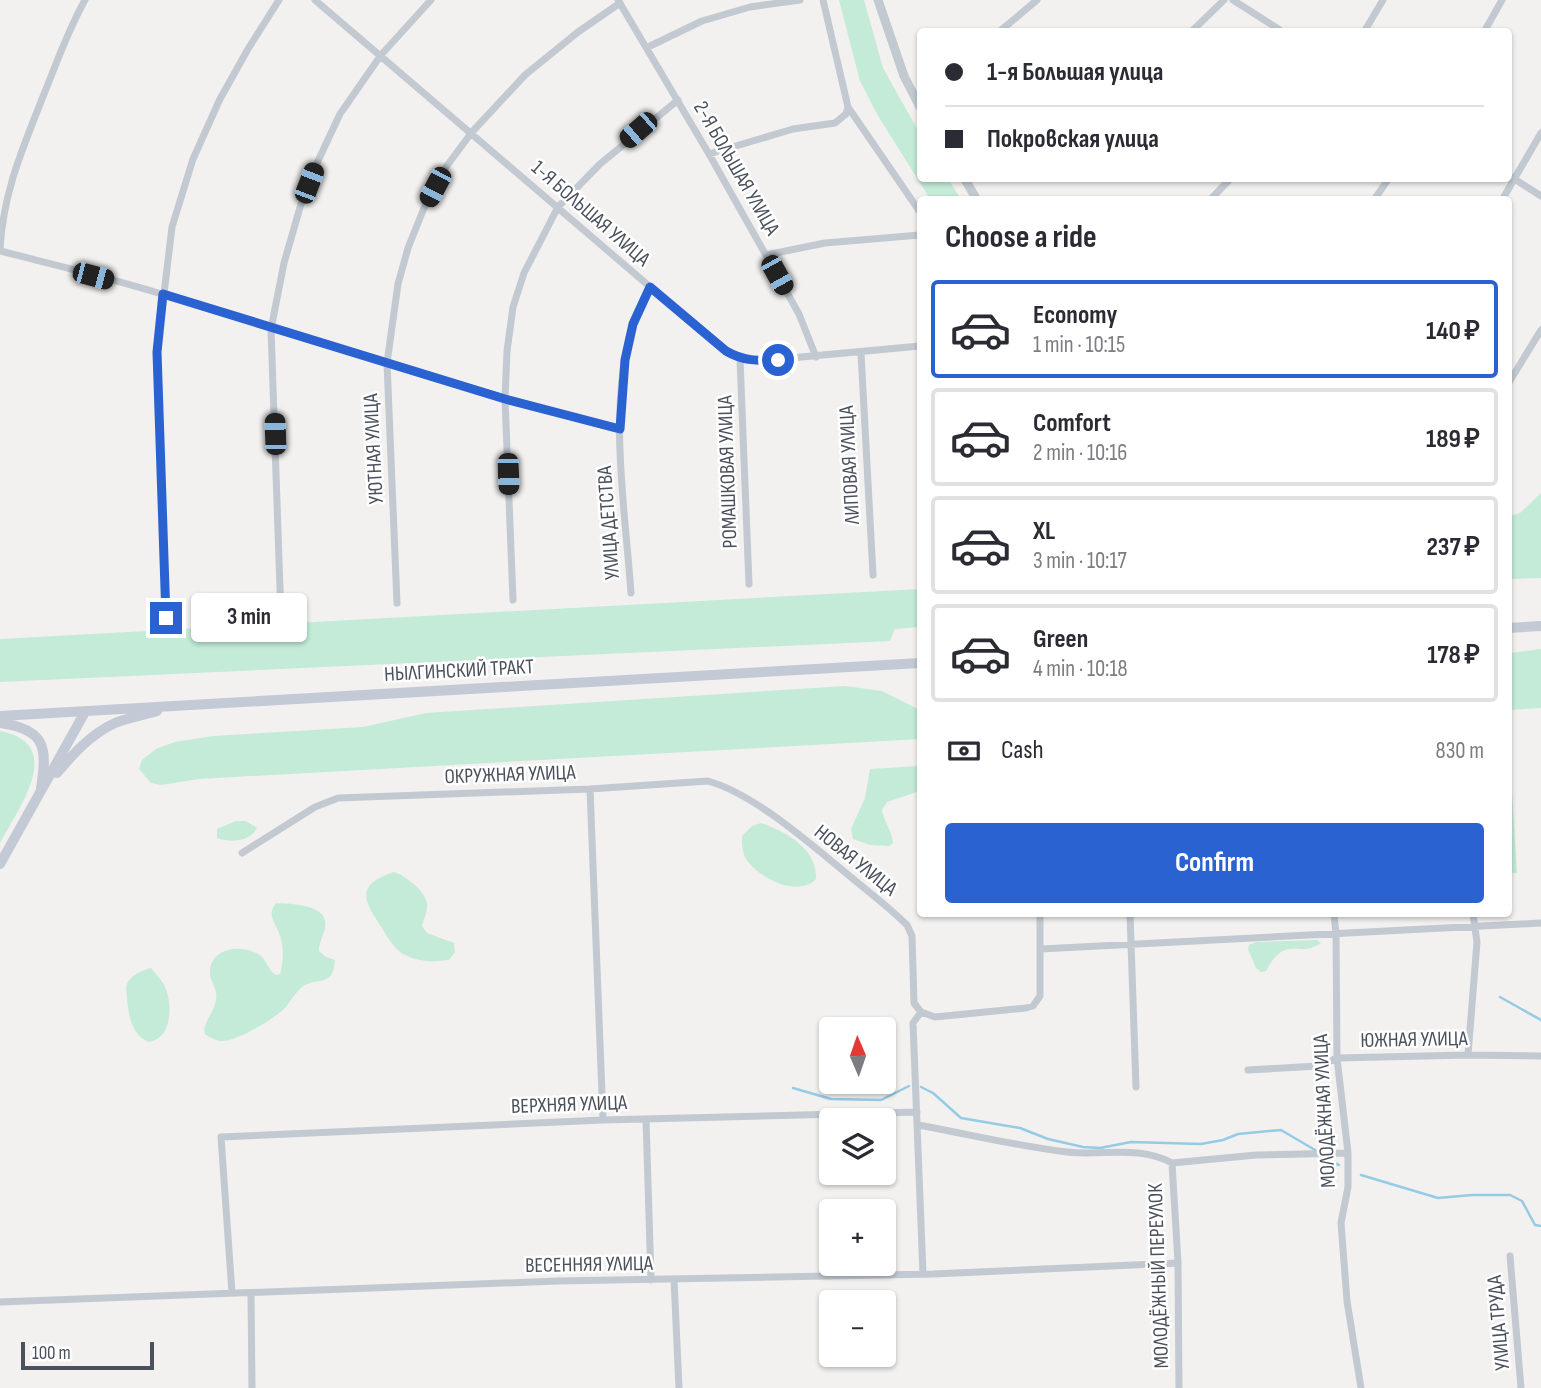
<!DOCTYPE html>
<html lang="en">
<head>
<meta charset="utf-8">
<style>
	:root { --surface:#fff; --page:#f7f7f7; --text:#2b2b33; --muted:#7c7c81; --line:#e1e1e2; --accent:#2a62d2 }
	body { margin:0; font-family:"Sofia Sans Condensed",sans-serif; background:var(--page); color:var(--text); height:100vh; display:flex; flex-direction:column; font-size:26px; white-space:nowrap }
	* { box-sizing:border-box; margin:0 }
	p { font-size:23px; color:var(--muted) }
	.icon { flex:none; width:38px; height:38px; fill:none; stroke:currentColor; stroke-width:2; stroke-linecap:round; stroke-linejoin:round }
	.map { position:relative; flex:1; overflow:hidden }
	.drawer { position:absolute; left:917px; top:196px; width:595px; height:721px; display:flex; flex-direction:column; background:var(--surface); border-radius:7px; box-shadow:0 2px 5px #0004 }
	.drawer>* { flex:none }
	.top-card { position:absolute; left:917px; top:28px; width:595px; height:154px; border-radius:7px; box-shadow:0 2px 5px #0004; display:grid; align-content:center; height:154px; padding:0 28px; background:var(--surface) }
	.needle { width:46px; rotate:358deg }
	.tools { position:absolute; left:819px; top:1017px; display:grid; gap:14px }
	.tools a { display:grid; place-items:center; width:77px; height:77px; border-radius:7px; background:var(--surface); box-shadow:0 2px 5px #0004; font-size:35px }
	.scale { position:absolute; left:21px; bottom:18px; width:133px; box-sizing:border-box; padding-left:7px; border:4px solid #4a515c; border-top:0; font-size:19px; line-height:24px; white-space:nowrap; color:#4a515c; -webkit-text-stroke:5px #fff; paint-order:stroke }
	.end { position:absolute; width:32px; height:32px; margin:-16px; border:9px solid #2a62d2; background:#fff; box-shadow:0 0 0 4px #fff }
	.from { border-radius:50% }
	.bubble { position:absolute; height:49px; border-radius:7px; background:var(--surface); box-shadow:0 2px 5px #0004; font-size:23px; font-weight:700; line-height:49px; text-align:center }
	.car { position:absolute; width:21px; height:42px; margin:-21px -10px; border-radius:9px; box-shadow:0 0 5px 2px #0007; background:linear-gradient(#222 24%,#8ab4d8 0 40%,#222 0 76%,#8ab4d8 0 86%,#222 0) }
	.top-card b { display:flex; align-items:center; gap:24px; height:66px; font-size:26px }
	.top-card b+b { border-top:2px solid var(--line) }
	.top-card i { width:18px; height:18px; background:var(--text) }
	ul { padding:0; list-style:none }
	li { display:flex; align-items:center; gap:21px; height:98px; margin:0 14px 10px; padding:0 14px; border:4px solid var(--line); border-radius:7px }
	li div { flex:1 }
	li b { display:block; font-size:26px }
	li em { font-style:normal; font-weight:700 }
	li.current { border-color:var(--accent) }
	li>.icon { width:63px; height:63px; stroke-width:1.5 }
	h2 { padding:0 28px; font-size:32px; line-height:84px }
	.pay { display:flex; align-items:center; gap:18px; height:77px; padding:0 28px; font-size:26px }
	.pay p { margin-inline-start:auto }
	.cta { display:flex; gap:14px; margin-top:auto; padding:14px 28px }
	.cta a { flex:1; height:80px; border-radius:7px; background:var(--accent); color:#fff; font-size:28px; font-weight:700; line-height:80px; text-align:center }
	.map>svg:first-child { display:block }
	.green { fill:#c3ebd7 }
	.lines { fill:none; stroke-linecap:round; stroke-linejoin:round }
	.stream { stroke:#95cbe4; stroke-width:2.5 }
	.minor { stroke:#c2c9d0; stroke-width:7 }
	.tertiary { stroke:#c2c9d0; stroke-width:9 }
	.secondary { stroke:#c3cad5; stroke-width:10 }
	.route { stroke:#2a62d2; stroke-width:9 }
	.labels { text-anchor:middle; stroke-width:5; stroke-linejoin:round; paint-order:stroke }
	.street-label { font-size:21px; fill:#4a515c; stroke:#fff }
</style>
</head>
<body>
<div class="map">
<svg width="1541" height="1388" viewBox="0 0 1541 1388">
	<rect width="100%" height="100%" fill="#f2f1f0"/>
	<path class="green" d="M839 0H864L883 68 920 134V178L948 179 961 199H930L877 114 860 81Z
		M1541 493V578L1509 579V516L1520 513Z
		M920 589V627L895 629 890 641 0 682V639Z
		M1541 649V708L1509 710V653Z
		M845 686 882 691 920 710V739L199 779 161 785 151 783 139 769 142 760 156 749 175 742 213 736 363 727 426 713Z
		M0 731C67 744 19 807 0 843Z
		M920 766V791L887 802 882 810C884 822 892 830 893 843L889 846 870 845 853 839 851 829 865 798 870 769Z
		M1508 791H1512L1517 873H1509Z
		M236 821H246L257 828C250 842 231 843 217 838V829Z
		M761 823C785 831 818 849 816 879 799 897 763 880 749 863 742 855 742 846 742 836L752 826Z
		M394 872C406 876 425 891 427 903 428 911 424 918 422 926L427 933 454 943 455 952 449 960C435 962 421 962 407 956 396 952 388 938 382 928 363 900 355 885 394 872Z
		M276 903C292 904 330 904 325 928 323 937 319 942 319 951L326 957 335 960C333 990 316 975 301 988 294 994 290 1003 284 1009 272 1020 236 1042 220 1041 215 1040 209 1037 205 1034L204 1030C206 1019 215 1010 216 1000 218 990 211 983 210 974 208 946 247 942 263 958 268 964 269 971 276 975L280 974C283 963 284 950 281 939 278 925 265 916 276 903Z
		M1317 940 1321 943C1299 959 1286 933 1266 971L1261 972 1256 968 1248 949 1249 945 1256 942Z
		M151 968C155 973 161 979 164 985 173 1002 173 1038 149 1042 128 1034 128 1007 126 988 128 976 140 971 151 968Z"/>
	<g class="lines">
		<path class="stream" d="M1500 997 1541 1020
			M921 1087 933 1093 961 1118 1020 1128 1048 1139 1083 1147 1100 1148 1131 1142 1201 1144 1223 1140 1238 1134 1281 1130 1315 1150
			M793 1088 831 1099 881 1100 909 1086
			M1330 1161 1339 1165
			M1361 1175 1438 1198 1472 1195H1510L1522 1201 1535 1225 1541 1226"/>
		<path class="minor" d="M315 0 725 351 740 359 758 361 920 346
			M618 0 709 154 799 314 816 357
			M823 0 848 107 920 212
			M1233 0 1283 32
			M999 32 1037 0
			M1191 32 1224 0
			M1364 32 1383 0
			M1484 32 1502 0
			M648 47 702 21 750 7 800 0
			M709 154 793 129 835 123 846 114 848 107
			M1508 175 1541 196
			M1210 200 1231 178
			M1374 200 1389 178
			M1502 200 1541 133
			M0 248C4 189 23 148 44 94 57 62 68 30 85 0
			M0 251C55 265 111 278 165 295 316 341 467 389 620 430
			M766 255 825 243 920 235
			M861 353 873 575
			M740 359 749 584
			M1508 384 1541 330
			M631 593C625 506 608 412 632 326 636 313 644 300 650 287
			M513 600 505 399 507 351 513 307 524 273 558 207 600 164 678 100
			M397 603 387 363 398 284 408 248 424 208 446 167 472 132 525 75 578 32 620 3
			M166 618 157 352 172 227 193 159 220 99 248 49 279 0
			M281 618 271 329 284 263 301 204 317 163 340 114 381 55 431 0
			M590 789 708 781C754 794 808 842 846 873 866 890 888 906 907 925L912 936 914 1003 921 1012 935 1017 1026 1008 1033 1006 1040 996V914
			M242 853 315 807 338 798 590 789 603 1120
			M1130 914 1136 1087
			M1334 914 1336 934 1337 1058 1348 1153V1187L1341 1223 1347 1301 1361 1388
			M1041 949 1541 923
			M921 1012 913 1023 923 1274
			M1468 1055 1477 942 1473 914
			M1248 1070 1318 1066 1337 1058 1468 1055 1541 1056
			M646 1119 651 1280
			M918 1125C968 1134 1016 1146 1067 1152 1103 1156 1138 1145 1172 1163L1256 1155 1348 1153
			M1172 1163 1178 1263 1179 1388
			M1510 1256 1521 1388
			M674 1279 679 1388
			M232 1293 221 1137 603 1120 917 1112
			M251 1293 252 1388
			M0 1302 558 1281 933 1274 1178 1263"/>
		<path class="tertiary" d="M878 0 904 76 920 107
			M964 178 977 200"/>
		<path class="secondary" d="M1508 628 1541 626
			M0 716 920 663
			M0 723C45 729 48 747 41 788
			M57 773C74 753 91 734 115 723 128 718 144 715 157 711
			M0 864 85 712"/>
	</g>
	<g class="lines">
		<path class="route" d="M166 618 157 352 163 294 505 399 620 429 625 360 633 324 650 287 726 351C743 361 758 361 778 360"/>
	</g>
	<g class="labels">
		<g class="street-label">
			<text transform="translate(737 168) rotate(60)" y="7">2-Я БОЛЬШАЯ УЛИЦА</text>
			<text transform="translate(591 213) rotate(41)" y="7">1-Я БОЛЬШАЯ УЛИЦА</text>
			<text transform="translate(373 449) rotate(-93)" y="7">УЮТНАЯ УЛИЦА</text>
			<text transform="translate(849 465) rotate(-93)" y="7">ЛИПОВАЯ УЛИЦА</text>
			<text transform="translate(727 472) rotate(-92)" y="7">РОМАШКОВАЯ УЛИЦА</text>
			<text transform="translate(608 523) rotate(-94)" y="7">УЛИЦА ДЕТСТВА</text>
			<text transform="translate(459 670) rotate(-3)" y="7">НЫЛГИНСКИЙ ТРАКТ</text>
			<text transform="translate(510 774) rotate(-2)" y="7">ОКРУЖНАЯ УЛИЦА</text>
			<text transform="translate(856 860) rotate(39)" y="7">НОВАЯ УЛИЦА</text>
			<text transform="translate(1414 1039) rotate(-1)" y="7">ЮЖНАЯ УЛИЦА</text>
			<text transform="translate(569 1104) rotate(-2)" y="7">ВЕРХНЯЯ УЛИЦА</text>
			<text transform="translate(1324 1111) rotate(-93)" y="7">МОЛОДЁЖНАЯ УЛИЦА</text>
			<text transform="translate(589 1264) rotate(-1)" y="7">ВЕСЕННЯЯ УЛИЦА</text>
			<text transform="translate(1158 1276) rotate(-92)" y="7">МОЛОДЁЖНЫЙ ПЕРЕУЛОК</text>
			<text transform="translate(1498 1323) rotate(-95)" y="7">УЛИЦА ТРУДА</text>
		</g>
	</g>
</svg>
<div class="tools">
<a><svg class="needle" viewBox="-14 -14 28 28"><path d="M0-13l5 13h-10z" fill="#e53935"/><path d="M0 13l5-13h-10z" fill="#7c7c81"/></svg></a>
<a><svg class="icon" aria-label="layers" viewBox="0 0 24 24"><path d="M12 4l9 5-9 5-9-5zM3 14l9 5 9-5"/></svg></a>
<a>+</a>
<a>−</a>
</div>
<div class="scale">100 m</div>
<i class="end from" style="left:778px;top:360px"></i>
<i class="end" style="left:166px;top:618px"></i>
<div class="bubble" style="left:191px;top:593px;width:116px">3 min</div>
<i class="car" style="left:638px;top:130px;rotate:229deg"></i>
<i class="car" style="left:309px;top:183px;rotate:21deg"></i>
<i class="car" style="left:435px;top:187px;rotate:208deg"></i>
<i class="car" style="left:777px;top:275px;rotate:151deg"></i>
<i class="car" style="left:93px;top:276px;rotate:105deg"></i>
<i class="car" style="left:275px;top:434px;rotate:358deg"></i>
<i class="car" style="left:508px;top:474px;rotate:178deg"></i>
<div class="top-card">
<b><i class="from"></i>1-я Большая улица</b>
<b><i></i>Покровская улица</b>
</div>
<section class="drawer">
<h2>Choose a ride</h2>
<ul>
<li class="current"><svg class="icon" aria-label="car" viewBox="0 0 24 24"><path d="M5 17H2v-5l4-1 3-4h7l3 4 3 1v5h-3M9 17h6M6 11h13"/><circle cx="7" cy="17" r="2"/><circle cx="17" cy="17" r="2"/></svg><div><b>Economy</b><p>1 min · 10:15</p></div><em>140 ₽</em></li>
<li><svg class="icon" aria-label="car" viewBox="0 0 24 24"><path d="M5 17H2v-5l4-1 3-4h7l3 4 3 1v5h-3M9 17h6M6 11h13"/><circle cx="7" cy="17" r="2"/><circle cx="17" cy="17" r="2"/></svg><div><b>Comfort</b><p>2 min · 10:16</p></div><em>189 ₽</em></li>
<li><svg class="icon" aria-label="car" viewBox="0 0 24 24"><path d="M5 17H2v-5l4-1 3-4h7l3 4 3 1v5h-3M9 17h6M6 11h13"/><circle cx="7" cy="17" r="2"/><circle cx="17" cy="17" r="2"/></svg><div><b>XL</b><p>3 min · 10:17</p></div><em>237 ₽</em></li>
<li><svg class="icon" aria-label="car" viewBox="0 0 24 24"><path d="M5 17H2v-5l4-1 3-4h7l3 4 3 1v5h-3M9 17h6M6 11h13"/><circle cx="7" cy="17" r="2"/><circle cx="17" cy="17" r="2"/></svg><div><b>Green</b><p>4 min · 10:18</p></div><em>178 ₽</em></li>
</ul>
<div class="pay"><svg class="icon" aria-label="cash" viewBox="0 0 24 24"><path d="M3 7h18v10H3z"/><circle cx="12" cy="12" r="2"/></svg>Cash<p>830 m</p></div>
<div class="cta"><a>Confirm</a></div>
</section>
</div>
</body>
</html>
